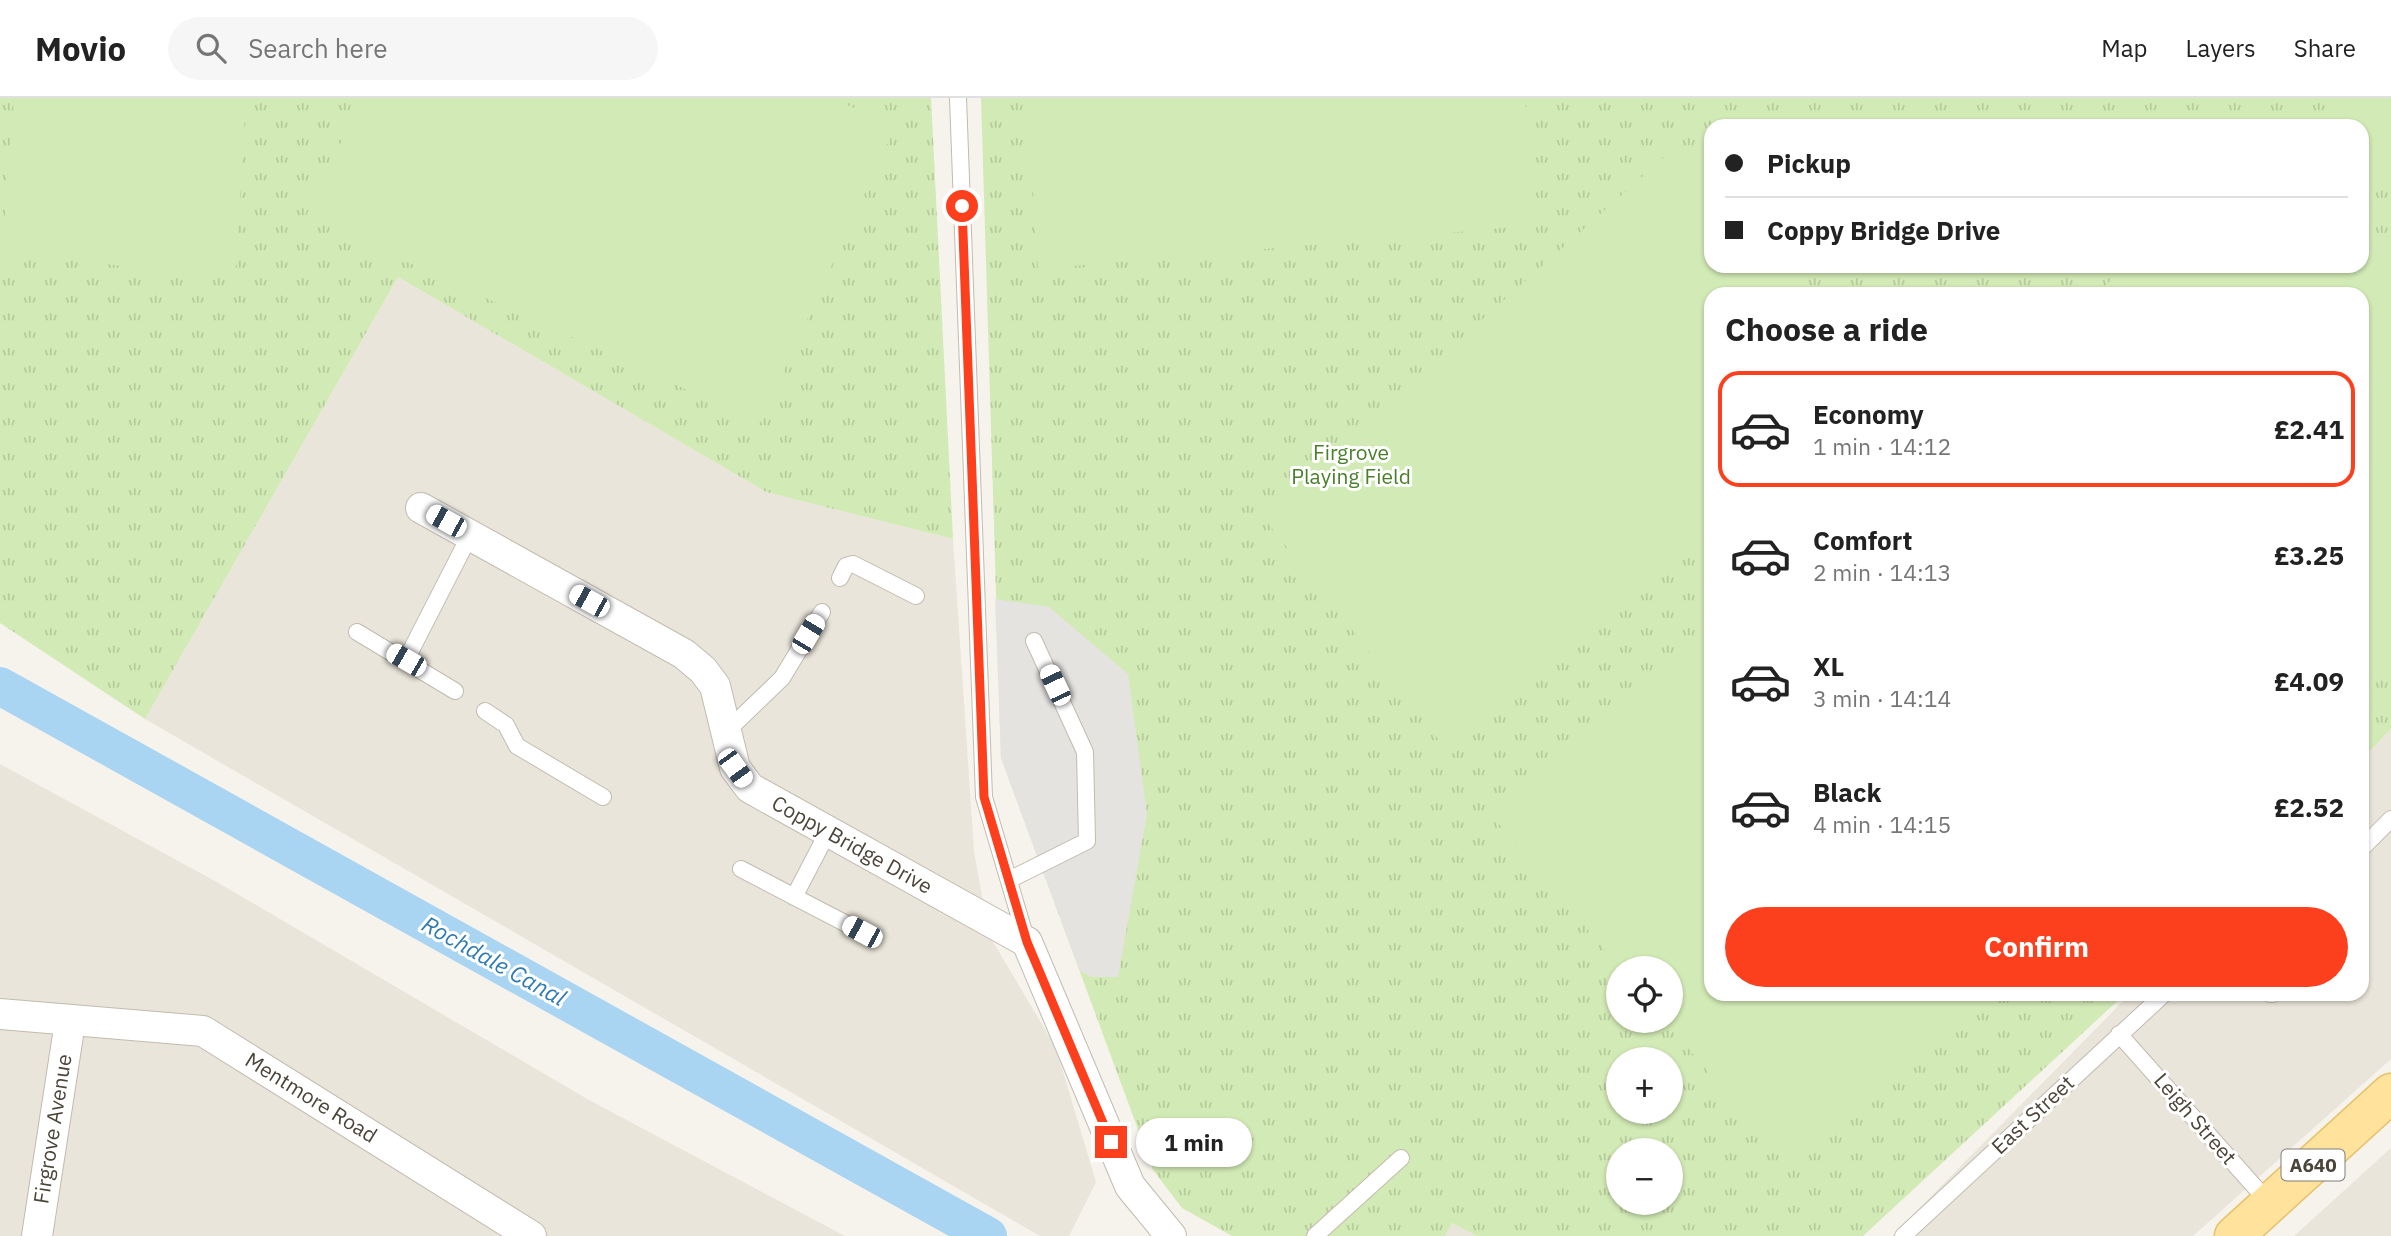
<!DOCTYPE html>
<html lang="en">
<head>
<meta charset="utf-8">
<style>
	:root { --surface:#fff; --page:#f6f6f6; --text:#222; --muted:#767676; --line:#e0e0e0; --accent:#fc3f1d }
	body { margin:0; font-family:"IBM Plex Sans",sans-serif; background:var(--page); color:var(--text); height:100vh; display:flex; flex-direction:column; font-size:26px; white-space:nowrap }
	* { box-sizing:border-box; margin:0 }
	p { font-size:23px; color:var(--muted) }
	.icon { flex:none; width:38px; height:38px; fill:none; stroke:currentColor; stroke-width:2; stroke-linecap:round; stroke-linejoin:round }
	.map { position:relative; flex:1; overflow:hidden }
	.drawer { position:absolute; left:1704px; top:189px; width:665px; height:714px; display:flex; flex-direction:column; background:var(--surface); border-radius:21px; box-shadow:0 2px 5px #0004 }
	.drawer>* { flex:none }
	.hud { position:absolute; left:1704px; top:21px; width:665px; height:154px; border-radius:21px; box-shadow:0 2px 5px #0004; display:grid; align-content:center; height:154px; padding:0 21px; background:var(--surface) }
	.tools { position:absolute; left:1606px; top:858px; display:grid; gap:14px }
	.tools a { display:grid; place-items:center; width:77px; height:77px; border-radius:50%; background:var(--surface); box-shadow:0 2px 5px #0004; font-size:35px }
	.end { position:absolute; width:32px; height:32px; margin:-16px; border:9px solid #fc3f1d; background:#fff; box-shadow:0 0 0 4px #fff }
	.from { border-radius:50% }
	.bubble { position:absolute; height:49px; border-radius:24px; background:var(--surface); box-shadow:0 2px 5px #0004; font-size:23px; font-weight:800; line-height:49px; text-align:center }
	.car { position:absolute; width:21px; height:42px; margin:-21px -10px; border-radius:9px; box-shadow:0 0 5px 2px #0007; background:linear-gradient(#fff 24%,#345 0 40%,#fff 0 76%,#345 0 86%,#fff 0) }
	.hud b { display:flex; align-items:center; gap:24px; height:66px; font-size:26px }
	.hud b+b { border-top:2px solid var(--line) }
	.hud i { width:18px; height:18px; background:var(--text) }
	ul { padding:0; list-style:none }
	li { display:flex; align-items:center; gap:21px; height:116px; margin:0 14px 10px; padding:0 7px; border:4px solid transparent; border-radius:21px }
	li div { flex:1 }
	li b { display:block; font-size:26px }
	li em { font-style:normal; font-weight:800 }
	li.current { border-color:var(--accent) }
	li>.icon { width:63px; height:63px; stroke-width:1.5 }
	h2 { padding:0 21px; font-size:32px; line-height:84px }
	.cta { display:flex; gap:14px; margin-top:auto; padding:14px 21px }
	.cta a { flex:1; height:80px; border-radius:42px; background:var(--accent); color:#fff; font-size:28px; font-weight:800; line-height:80px; text-align:center }
	header { display:flex; align-items:center; gap:42px; box-sizing:border-box; height:98px; padding:0 35px; background:var(--surface); border-bottom:2px solid var(--line) }
	header strong { font-size:33px }
	nav { display:flex; gap:38px; margin-inline-start:auto; font-size:24px }
	.search { width:490px; height:63px; background:var(--page); display:flex; align-items:center; gap:18px; box-sizing:border-box; padding:0 24px; border-radius:38px; color:var(--muted); font-size:26px }
	.map>svg:first-child { display:block }
	.residential { fill:#eae5da }
	.park { fill:url(#park-tufts); fill-rule:evenodd }
	.pitch { fill:#d2eab5 }
	.parking { fill:#e5e3e0 }
	.lines { fill:none; stroke-linecap:round; stroke-linejoin:round }
	.canal { stroke:#a9d4f2; stroke-width:38 }
	.service-casing { stroke:#c2bbae; stroke-width:18 }
	.minor-casing { stroke:#c2bbae; stroke-width:32 }
	.primary-casing { stroke:#e6c16a; stroke-width:41 }
	.service { stroke:#fff; stroke-width:16 }
	.minor { stroke:#fff; stroke-width:30 }
	.primary { stroke:#ffe39c; stroke-width:38 }
	.route { stroke:#fc3f1d; stroke-width:9 }
	.labels { text-anchor:middle; stroke-width:6; stroke-linejoin:round; paint-order:stroke }
	.shield { fill:#fff; stroke:#817c74; stroke-width:2 }
	.shield-label { font-size:19px; font-weight:bold; fill:#4b4439 }
	.park-label { font-size:21px; fill:#4a7f2a; stroke:#fff }
	.street-label { font-size:21px; fill:#4b4439; stroke:#fff }
	.water-label { font-size:23px; font-style:italic; fill:#2e7ab2; stroke:#fff }
</style>
</head>
<body>
<header>
<strong>Movio</strong>
<div class="search"><svg class="icon" aria-label="search" viewBox="0 0 24 24"><circle cx="10" cy="10" r="6"/><path d="M15 15l6 6"/></svg>Search here</div>
<nav><a>Map</a><a>Layers</a><a>Share</a></nav>
</header>
<div class="map">
<svg width="2391" height="1138" viewBox="0 0 2391 1138">
	<defs>
		<pattern id="park-tufts" width="24" height="20" patternUnits="userSpaceOnUse" patternTransform="scale(1.75)"><rect width="24" height="20" fill="#d2eab5"/><path d="M3 7l-1-3M5 7V3M7 7l1-3M15 17l-1-3M17 17v-4M19 17l1-3" fill="none" stroke="#b6ca9c"/></pattern>
	</defs>
	<rect width="100%" height="100%" fill="#f6f3ec"/>
	<path class="residential" d="M398 179 766 394 953 441 974 753 989 837 1056 950 1096 1084 1069 1138H1040L145 621Z
		M2391 631V961L2193 1138H1892L2130 896H2362L2363 660Z
		M0 666 215 783 589 1002 845 1138H0Z
		M2391 1050V1138H2294Z
		M1452 1125 1477 1138H1445Z"/>
	<path class="park" d="M0 0H931L953 441 766 394 398 179 145 621 0 525Z
		M981 0H2391V631L2363 660 2362 196H1712V896H2125L1863 1138H1477L1452 1125 1445 1138H1232L1182 1110 1153 1072 1001 660ZM1712 28H2362V168H1712ZM1619 870H1671V922H1619ZM1619 961H1671V1013H1619ZM1619 1052H1671V1104H1619Z"/>
	<path class="pitch" d="M14 0H246L235 181 2 154Z
		M362 0H832L895 29 760 325 306 118Z
		M1027 0H1525L1536 127 1038 171Z
		M2318 0H2391V84L2363 51 2362 28H2342Z
		M1681 44 1711 81 1712 168H1784L1807 196H1712L1711 429 1451 657 1262 418Z
		M2363 122 2391 156V571L2363 595 2362 196H2095L2128 168H2362Z
		M1711 523 1712 896H1992L1789 1069 1664 922H1671V870H1620L1488 713Z"/>
	<path class="parking" d="M995 501 1049 509 1128 576 1147 716 1118 879H1092L1080 873 1001 660Z"/>
	<g class="lines">
		<path class="canal" d="M0 588 988 1138"/>
		<g class="service-casing">
			<path id="service" d="M958 0 984 699 1027 844
				M840 480 846 468 853 466 916 498
				M357 534 455 593
				M406 562 470 437
				M485 613 506 627 517 648 603 699
				M727 633 782 580 822 514
				M2362 750 2391 721
				M741 771 862 834
				M1009 782 1087 743 1085 654 1034 543
				M794 799 829 732
				M2270 896H2273
				M2119 936 2270 1106
				M1315 1138 1401 1060
				M1903 1138 2164 896"/>
		</g>
		<g class="minor-casing">
			<path id="minor" d="M421 410 684 556 703 572 715 588 735 670 750 690 1027 844 1130 1088 1171 1138
				M0 916 203 933 531 1138
				M37 1138 70 924"/>
		</g>
		<g class="primary-casing">
			<path id="primary" d="M2234 1138 2391 995"/>
		</g>
		<use href="#service" class="service"/>
		<use href="#minor" class="minor"/>
		<use href="#primary" class="primary"/>
	</g>
	<g class="lines">
		<path class="route" d="M962 108 984 699 1027 844 1111 1044"/>
	</g>
	<g class="labels">
		<rect class="shield" x="2281.5" y="1051.5" width="63" height="31" rx="5"/>
		<g class="shield-label">
			<text x="2313" y="1074">A640</text>
		</g>
		<g class="park-label">
			<text x="1351" y="362">Firgrove<tspan x="1351" dy="24">Playing Field</tspan></text>
		</g>
		<g class="street-label">
			<text transform="translate(852 747) rotate(29)" y="7">Coppy Bridge Drive</text>
			<text transform="translate(311 1000) rotate(32)" y="7">Mentmore Road</text>
			<text transform="translate(2033 1017) rotate(-43)" y="7">East Street</text>
			<text transform="translate(2195 1021) rotate(49)" y="7">Leigh Street</text>
			<text transform="translate(53 1031) rotate(-81)" y="7">Firgrove Avenue</text>
		</g>
		<g class="water-label">
			<text transform="translate(494 863) rotate(29)" y="8">Rochdale Canal</text>
		</g>
	</g>
</svg>
<div class="tools">
<a><svg class="icon" aria-label="locate" viewBox="0 0 24 24"><circle cx="12" cy="12" r="6"/><path d="M12 2v4M12 18v4M2 12h4M18 12h4"/></svg></a>
<a>+</a>
<a>−</a>
</div>
<i class="end from" style="left:962px;top:108px"></i>
<i class="end" style="left:1111px;top:1044px"></i>
<div class="bubble" style="left:1136px;top:1020px;width:116px">1 min</div>
<i class="car" style="left:446px;top:423px;rotate:299deg"></i>
<i class="car" style="left:589px;top:503px;rotate:299deg"></i>
<i class="car" style="left:808px;top:536px;rotate:31deg"></i>
<i class="car" style="left:406px;top:562px;rotate:300deg"></i>
<i class="car" style="left:1055px;top:587px;rotate:335deg"></i>
<i class="car" style="left:735px;top:670px;rotate:144deg"></i>
<i class="car" style="left:862px;top:834px;rotate:298deg"></i>
<div class="hud">
<b><i class="from"></i>Pickup</b>
<b><i></i>Coppy Bridge Drive</b>
</div>
<section class="drawer">
<h2>Choose a ride</h2>
<ul>
<li class="current"><svg class="icon" aria-label="car" viewBox="0 0 24 24"><path d="M5 17H2v-5l4-1 3-4h7l3 4 3 1v5h-3M9 17h6M6 11h13"/><circle cx="7" cy="17" r="2"/><circle cx="17" cy="17" r="2"/></svg><div><b>Economy</b><p>1 min · 14:12</p></div><em>£2.41</em></li>
<li><svg class="icon" aria-label="car" viewBox="0 0 24 24"><path d="M5 17H2v-5l4-1 3-4h7l3 4 3 1v5h-3M9 17h6M6 11h13"/><circle cx="7" cy="17" r="2"/><circle cx="17" cy="17" r="2"/></svg><div><b>Comfort</b><p>2 min · 14:13</p></div><em>£3.25</em></li>
<li><svg class="icon" aria-label="car" viewBox="0 0 24 24"><path d="M5 17H2v-5l4-1 3-4h7l3 4 3 1v5h-3M9 17h6M6 11h13"/><circle cx="7" cy="17" r="2"/><circle cx="17" cy="17" r="2"/></svg><div><b>XL</b><p>3 min · 14:14</p></div><em>£4.09</em></li>
<li><svg class="icon" aria-label="car" viewBox="0 0 24 24"><path d="M5 17H2v-5l4-1 3-4h7l3 4 3 1v5h-3M9 17h6M6 11h13"/><circle cx="7" cy="17" r="2"/><circle cx="17" cy="17" r="2"/></svg><div><b>Black</b><p>4 min · 14:15</p></div><em>£2.52</em></li>
</ul>
<div class="cta"><a>Confirm</a></div>
</section>
</div>
</body>
</html>
